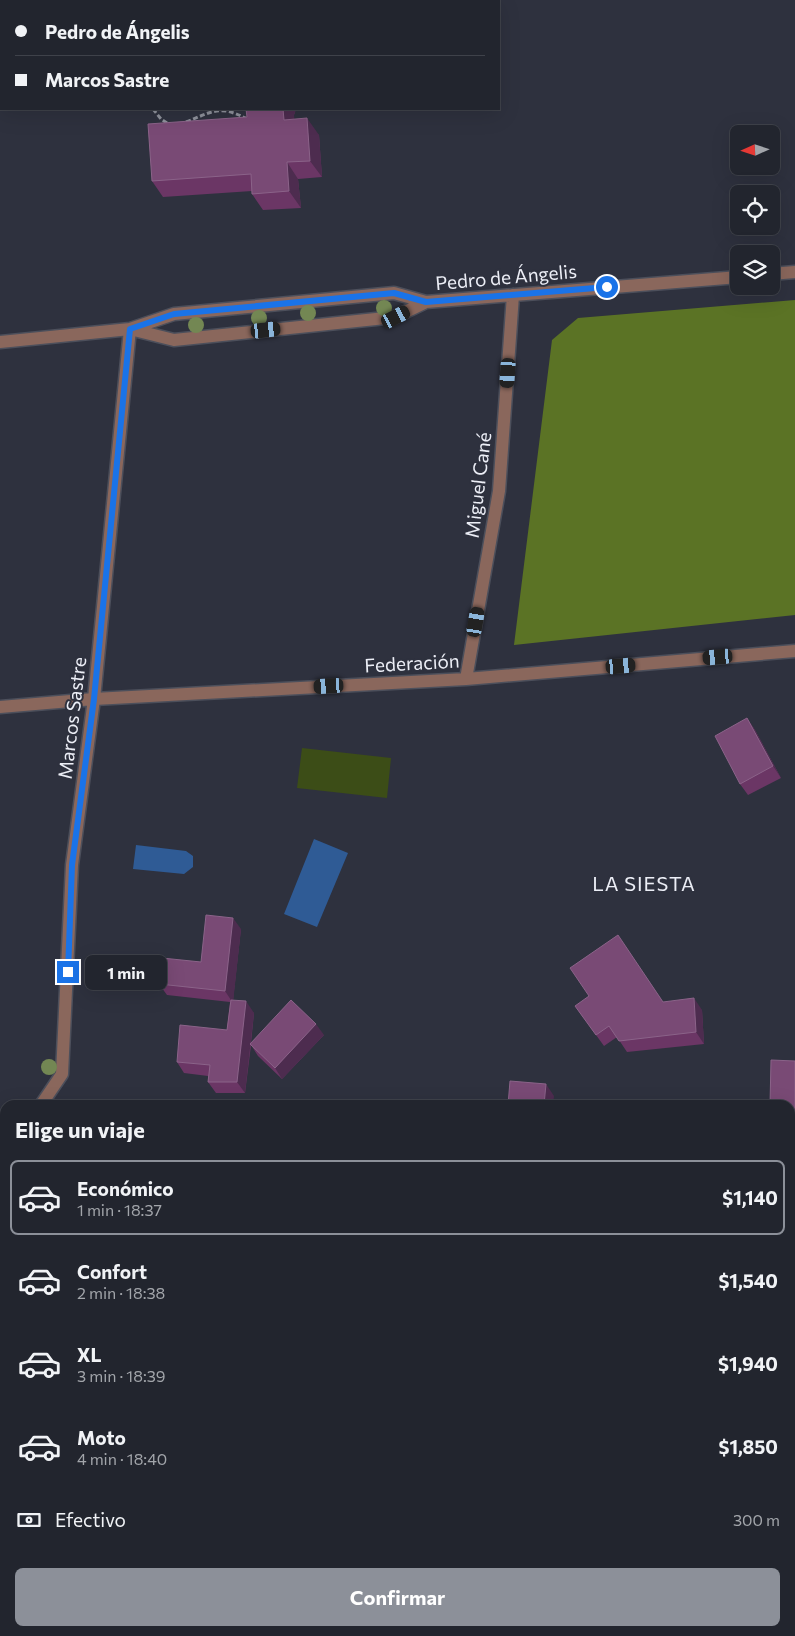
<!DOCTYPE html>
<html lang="es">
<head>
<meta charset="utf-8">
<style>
	:root { --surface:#22252e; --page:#2e313a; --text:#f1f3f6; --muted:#a2a5aa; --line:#3f424a; --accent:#8c9099 }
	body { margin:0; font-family:Commissioner,sans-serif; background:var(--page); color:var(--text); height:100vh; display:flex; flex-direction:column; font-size:19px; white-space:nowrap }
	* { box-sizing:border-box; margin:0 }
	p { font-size:16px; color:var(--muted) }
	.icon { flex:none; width:28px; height:28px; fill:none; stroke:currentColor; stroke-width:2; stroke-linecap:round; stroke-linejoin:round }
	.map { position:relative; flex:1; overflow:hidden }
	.sheet { position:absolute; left:0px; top:1100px; width:795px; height:536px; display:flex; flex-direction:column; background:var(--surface); border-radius:15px 15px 0 0; box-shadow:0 5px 20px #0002,0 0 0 1px var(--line) }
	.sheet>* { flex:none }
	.banner { position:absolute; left:0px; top:0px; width:500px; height:110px; box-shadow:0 5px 20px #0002,0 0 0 1px var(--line); display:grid; align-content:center; height:110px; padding:0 15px; background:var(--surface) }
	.needle { width:32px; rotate:267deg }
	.buttons { position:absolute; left:730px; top:125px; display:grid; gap:10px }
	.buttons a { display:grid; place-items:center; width:50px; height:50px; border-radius:8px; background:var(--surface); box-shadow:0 5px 20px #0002,0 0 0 1px var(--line); font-size:25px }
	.end { position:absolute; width:22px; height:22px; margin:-11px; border:6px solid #1a73e8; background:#fff; box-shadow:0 0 0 2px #fff }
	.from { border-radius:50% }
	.bubble { position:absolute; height:35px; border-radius:8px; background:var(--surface); box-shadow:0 5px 20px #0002,0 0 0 1px var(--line); font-size:16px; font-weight:700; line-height:35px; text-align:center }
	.car { position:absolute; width:15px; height:30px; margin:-15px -8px; border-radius:6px; box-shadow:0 0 4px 1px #0007; background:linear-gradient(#222 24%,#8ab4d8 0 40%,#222 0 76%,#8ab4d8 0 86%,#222 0) }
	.banner b { display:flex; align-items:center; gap:18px; height:48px; font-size:19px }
	.banner b+b { border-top:1px solid var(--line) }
	.banner i { width:12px; height:12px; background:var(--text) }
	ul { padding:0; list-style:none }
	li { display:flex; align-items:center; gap:15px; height:75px; margin:0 10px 8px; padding:0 5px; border:2px solid transparent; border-radius:8px }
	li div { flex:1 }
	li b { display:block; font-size:19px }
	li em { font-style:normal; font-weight:700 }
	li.current { border-color:var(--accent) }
	li>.icon { width:45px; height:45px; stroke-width:1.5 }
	h2 { padding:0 15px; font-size:22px; line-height:60px }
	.pay { display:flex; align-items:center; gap:12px; height:55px; padding:0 15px; font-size:19px }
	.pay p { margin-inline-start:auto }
	.cta { display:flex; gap:10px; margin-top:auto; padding:10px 15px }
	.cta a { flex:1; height:58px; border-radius:8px; background:var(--accent); color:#fff; font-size:20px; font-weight:700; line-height:58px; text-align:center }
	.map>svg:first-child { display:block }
	.green { fill:#3c4d17 }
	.forest { fill:#5b7325 }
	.water { fill:#2f5b95 }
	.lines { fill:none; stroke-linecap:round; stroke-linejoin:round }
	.minor-casing { stroke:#4c4f5b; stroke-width:15 }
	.path { stroke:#8e919b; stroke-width:3; stroke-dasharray:5 2.5; stroke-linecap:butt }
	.minor { stroke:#8a675c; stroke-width:12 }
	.tree { fill:#738753 }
	.wall { fill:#6b3665 }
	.shaded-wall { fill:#4d2c4f }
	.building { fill:#794a75; stroke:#8b6389 }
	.route { stroke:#1a73e8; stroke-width:6 }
	.labels { text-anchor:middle; stroke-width:4; stroke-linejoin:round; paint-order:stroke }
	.street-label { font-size:19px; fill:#eceef6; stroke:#2e313e }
	.neighbourhood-label { font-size:20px; letter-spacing:1px; fill:#eceef6; stroke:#2e313e }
</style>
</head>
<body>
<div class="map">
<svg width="795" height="1636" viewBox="0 0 795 1636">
	<rect width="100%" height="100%" fill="#2e313e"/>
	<path class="green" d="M302 748 391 758 387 798 297 788Z
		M5 1577V1631H84L83 1636H0Z"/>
	<path class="forest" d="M795 300V615L514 645 552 340 578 318Z
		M795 1277V1636H672L673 1631H790V1278Z
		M472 1631H568L563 1636H472Z"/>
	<path class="water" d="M314 839 348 853 317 927 284 914Z
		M136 845 186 851 193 856V867L184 874 133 869Z
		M265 1631H298L301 1636H257Z"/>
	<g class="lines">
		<g class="minor-casing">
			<path id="minor" d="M771 274 795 272
				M130 329 174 340 395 317 426 302
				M0 342 130 329 174 314 394 293 426 302 739 277
				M466 679 499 491 513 295
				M0 707 94 699 466 679 795 651
				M41 1105 62 1074 72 865 94 699 130 329
				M790 1242 795 1241
				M0 1429 4 1413 5 1370"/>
		</g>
		<path class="path" d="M154 0V1
			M243 0 247 1
			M203 1 212 0
			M153 109 161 119 170 125
			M186 122C212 112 219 104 247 119"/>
		<use href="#minor" class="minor"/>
	</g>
	<g class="tree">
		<circle cx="384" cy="308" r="8"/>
		<circle cx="308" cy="313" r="8"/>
		<circle cx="259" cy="318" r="8"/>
		<circle cx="196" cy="325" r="8"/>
		<circle cx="49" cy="1067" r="8"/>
	</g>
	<path class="wall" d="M246 109H296L294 115V119L319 135 322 177 298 179 301 208 263 210 252 194V191L163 197 152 181 247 117Z
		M747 718 755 730 781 778 748 795 740 784Z
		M241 929 233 1000 254 1013 251 1043 324 1035 282 1079 258 1056 251 1045 245 1093H216L208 1082V1076L184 1073 177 1062 227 1030 230 1002 167 995 159 984 201 962Z
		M663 1002 702 1010 704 1044 627 1052 617 1037 604 1046 575 1006Z
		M795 1061V1129H790V1105Z
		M790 1167H795V1210H790Z"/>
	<path class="shaded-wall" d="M305 0H315V1H305Z
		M283 109H296L294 115 296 136 284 120Z
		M307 118 319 135 322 177 310 161Z
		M287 162 298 179 301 208 289 191Z
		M747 718 755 730 781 778 773 766Z
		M233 918 241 929 233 1003 225 991Z
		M694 998 702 1010 704 1044 696 1032Z
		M246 1001 254 1013 245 1093 237 1082Z
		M316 1024 324 1035 282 1079 275 1068Z
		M546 1084 554 1096 553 1105H544Z"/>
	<path class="building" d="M171 0H203L207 1H170Z
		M267 0H305V1H268Z
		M246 109H283L284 120 307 118 310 161 287 162 289 191 252 194 251 174 152 181 148 124 247 117Z
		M747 718 773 766 740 784 715 736Z
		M206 915 233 918 225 991 159 984 162 958 201 962Z
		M618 935 663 1002 694 998 696 1032 619 1041 609 1026 596 1035 575 1006 589 996 570 968Z
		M231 1000 246 1001 237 1082H208L210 1065 177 1062 180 1025 227 1030Z
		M291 1000 316 1024 275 1068 250 1044Z
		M771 1060 795 1061V1118H790V1105H770Z
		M510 1081 546 1084 544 1105H508Z
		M790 1167H795V1200L790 1199Z"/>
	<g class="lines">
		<path class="route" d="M68 972 72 865 94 699 130 329 174 314 394 293 426 302 607 287"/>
	</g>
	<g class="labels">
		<g class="street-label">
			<text transform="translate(506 277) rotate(-5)" y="7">Pedro de Ángelis</text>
			<text transform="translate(478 485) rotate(-83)" y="7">Miguel Cané</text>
			<text transform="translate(412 663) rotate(-3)" y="7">Federación</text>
			<text transform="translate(72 718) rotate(-83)" y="7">Marcos Sastre</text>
		</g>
		<g class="neighbourhood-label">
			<text x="644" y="891">LA SIESTA</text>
		</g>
	</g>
</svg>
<div class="buttons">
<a><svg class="needle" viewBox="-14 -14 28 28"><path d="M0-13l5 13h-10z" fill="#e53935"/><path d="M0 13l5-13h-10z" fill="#a2a5aa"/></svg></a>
<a><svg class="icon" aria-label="locate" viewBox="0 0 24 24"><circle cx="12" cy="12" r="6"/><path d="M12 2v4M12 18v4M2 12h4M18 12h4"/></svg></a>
<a><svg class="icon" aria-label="layers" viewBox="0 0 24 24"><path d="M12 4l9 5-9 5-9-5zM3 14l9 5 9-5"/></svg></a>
</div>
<i class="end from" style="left:607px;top:287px"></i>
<i class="end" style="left:68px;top:972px"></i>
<div class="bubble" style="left:85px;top:955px;width:82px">1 min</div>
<i class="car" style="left:396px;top:317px;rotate:63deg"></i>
<i class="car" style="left:266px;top:330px;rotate:84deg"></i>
<i class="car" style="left:508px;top:373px;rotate:184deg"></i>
<i class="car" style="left:476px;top:622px;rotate:10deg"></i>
<i class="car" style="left:718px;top:657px;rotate:265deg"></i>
<i class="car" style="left:621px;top:666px;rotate:85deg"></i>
<i class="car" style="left:329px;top:686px;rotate:267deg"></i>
<div class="banner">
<b><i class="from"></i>Pedro de Ángelis</b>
<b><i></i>Marcos Sastre</b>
</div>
<section class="sheet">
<h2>Elige un viaje</h2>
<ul>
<li class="current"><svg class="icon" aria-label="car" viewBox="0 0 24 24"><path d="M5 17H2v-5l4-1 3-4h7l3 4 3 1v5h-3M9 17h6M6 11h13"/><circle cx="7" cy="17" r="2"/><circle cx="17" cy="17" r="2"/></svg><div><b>Económico</b><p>1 min · 18:37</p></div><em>$1,140</em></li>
<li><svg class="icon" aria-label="car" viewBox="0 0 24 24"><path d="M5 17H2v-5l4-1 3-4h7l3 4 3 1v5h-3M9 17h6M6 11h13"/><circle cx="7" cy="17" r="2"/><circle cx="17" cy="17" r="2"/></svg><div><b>Confort</b><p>2 min · 18:38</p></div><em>$1,540</em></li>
<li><svg class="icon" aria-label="car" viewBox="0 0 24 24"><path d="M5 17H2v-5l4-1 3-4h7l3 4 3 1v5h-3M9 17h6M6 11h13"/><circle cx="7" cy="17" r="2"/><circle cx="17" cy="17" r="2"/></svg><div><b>XL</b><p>3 min · 18:39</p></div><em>$1,940</em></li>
<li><svg class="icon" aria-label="car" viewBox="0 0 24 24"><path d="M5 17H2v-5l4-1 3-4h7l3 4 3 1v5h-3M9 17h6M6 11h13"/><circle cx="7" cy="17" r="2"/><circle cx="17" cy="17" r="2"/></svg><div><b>Moto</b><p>4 min · 18:40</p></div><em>$1,850</em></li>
</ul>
<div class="pay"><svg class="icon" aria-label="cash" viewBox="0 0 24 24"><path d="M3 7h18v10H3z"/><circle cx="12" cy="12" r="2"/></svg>Efectivo<p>300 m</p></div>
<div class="cta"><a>Confirmar</a></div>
</section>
</div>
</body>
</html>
